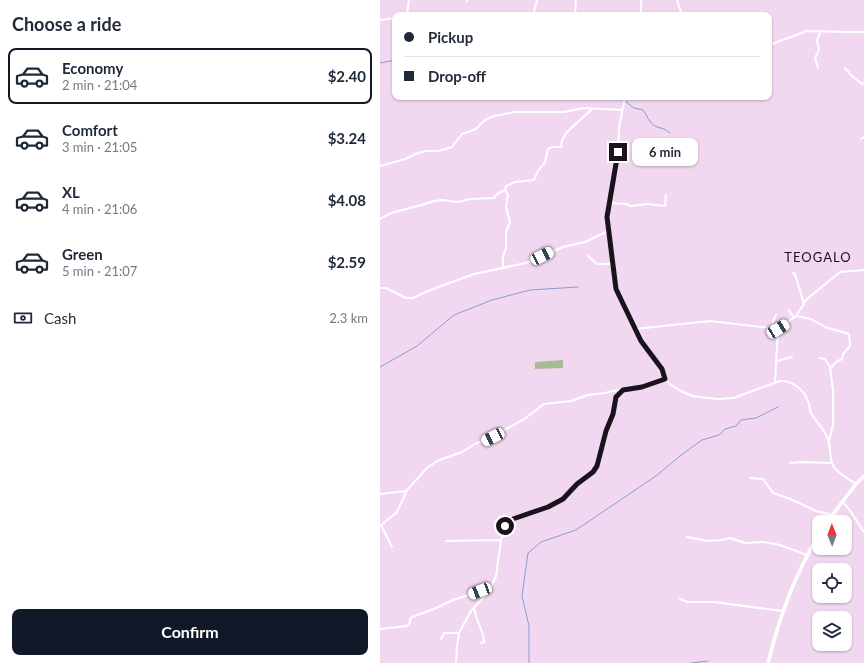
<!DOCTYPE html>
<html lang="en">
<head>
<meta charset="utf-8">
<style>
	:root { --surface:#fff; --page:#f2f2f3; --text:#1f2937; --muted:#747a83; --line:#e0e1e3; --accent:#111827 }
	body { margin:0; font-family:Lato,sans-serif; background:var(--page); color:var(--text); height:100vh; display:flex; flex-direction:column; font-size:15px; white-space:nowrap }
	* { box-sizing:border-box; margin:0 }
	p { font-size:13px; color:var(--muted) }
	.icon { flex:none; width:22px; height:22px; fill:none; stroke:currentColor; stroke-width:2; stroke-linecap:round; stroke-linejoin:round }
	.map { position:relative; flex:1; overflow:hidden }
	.details { display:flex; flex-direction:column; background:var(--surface); width:380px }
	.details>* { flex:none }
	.hud { position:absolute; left:12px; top:12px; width:380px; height:88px; border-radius:8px; box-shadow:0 1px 3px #0004; display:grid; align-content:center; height:88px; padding:0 12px; background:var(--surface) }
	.needle { width:26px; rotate:359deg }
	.fabs { position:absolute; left:432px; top:515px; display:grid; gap:8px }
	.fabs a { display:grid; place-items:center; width:40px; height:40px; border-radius:8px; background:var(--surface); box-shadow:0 1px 3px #0004; font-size:20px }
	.end { position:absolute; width:18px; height:18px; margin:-9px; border:5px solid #1b131b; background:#fff; box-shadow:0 0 0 2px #fff }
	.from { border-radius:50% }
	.bubble { position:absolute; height:28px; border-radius:8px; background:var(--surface); box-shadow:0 1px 3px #0004; font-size:13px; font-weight:700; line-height:28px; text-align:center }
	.car { position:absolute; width:12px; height:24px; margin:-12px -6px; border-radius:5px; box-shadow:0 0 3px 1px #0007; background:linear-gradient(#fff 24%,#345 0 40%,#fff 0 76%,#345 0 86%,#fff 0) }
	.hud b { display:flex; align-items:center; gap:14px; height:38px; font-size:15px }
	.hud b+b { border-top:1px solid var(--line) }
	.hud i { width:10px; height:10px; background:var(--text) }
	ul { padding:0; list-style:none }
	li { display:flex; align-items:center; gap:12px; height:56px; margin:0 8px 6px; padding:0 4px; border:2px solid transparent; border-radius:8px }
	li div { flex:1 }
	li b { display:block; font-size:15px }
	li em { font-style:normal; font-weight:700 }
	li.on { border-color:var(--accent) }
	li>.icon { width:36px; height:36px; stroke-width:1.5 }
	h2 { padding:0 12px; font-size:18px; line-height:48px }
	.pay { display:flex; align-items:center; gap:10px; height:44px; padding:0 12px; font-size:15px }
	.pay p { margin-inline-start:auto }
	.action { display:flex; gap:8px; margin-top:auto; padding:8px 12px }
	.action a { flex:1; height:46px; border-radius:8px; background:var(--accent); color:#fff; font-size:16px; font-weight:700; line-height:46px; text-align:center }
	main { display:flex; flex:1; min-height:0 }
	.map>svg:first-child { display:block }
	.green { fill:#a7ba96 }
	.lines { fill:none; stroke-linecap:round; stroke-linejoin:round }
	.stream { stroke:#839fce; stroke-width:1 }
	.street { stroke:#fff; stroke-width:2 }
	.secondary { stroke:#fff; stroke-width:3.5 }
	.route { stroke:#1b131b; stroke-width:5 }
	.labels { text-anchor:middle; stroke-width:4; stroke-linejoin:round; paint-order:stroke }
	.quarter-label { font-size:13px; letter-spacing:1px; fill:#1b131b; stroke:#f1d8f0 }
</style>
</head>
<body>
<main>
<section class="details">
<h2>Choose a ride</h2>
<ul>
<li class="on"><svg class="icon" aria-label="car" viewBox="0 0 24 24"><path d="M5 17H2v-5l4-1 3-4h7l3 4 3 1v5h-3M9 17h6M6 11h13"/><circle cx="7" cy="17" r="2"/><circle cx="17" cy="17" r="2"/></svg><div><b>Economy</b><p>2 min · 21:04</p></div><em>$2.40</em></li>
<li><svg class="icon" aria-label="car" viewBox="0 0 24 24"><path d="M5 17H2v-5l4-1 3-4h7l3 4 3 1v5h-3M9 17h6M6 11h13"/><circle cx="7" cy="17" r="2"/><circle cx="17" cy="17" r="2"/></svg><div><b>Comfort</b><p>3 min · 21:05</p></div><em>$3.24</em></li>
<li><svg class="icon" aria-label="car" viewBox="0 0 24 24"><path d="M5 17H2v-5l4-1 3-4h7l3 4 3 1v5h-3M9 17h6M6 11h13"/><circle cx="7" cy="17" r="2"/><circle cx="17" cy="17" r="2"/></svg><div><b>XL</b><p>4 min · 21:06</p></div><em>$4.08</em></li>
<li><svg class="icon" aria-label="car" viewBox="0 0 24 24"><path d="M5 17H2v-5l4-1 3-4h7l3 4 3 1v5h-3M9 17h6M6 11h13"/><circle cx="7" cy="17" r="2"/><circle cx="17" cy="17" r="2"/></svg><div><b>Green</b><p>5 min · 21:07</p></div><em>$2.59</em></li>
</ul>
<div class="pay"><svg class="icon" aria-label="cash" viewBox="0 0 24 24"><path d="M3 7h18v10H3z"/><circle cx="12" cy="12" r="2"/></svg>Cash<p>2.3 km</p></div>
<div class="action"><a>Confirm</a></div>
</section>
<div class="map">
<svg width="484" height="663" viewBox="0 0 484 663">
	<rect width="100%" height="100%" fill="#f1d8f0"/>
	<path class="green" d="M183 360V368L155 369V362Z"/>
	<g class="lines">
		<path class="stream" d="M0 63 15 60
			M240 97 243 100
			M245 101 254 108 263 110C267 115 269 123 275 126 281 129 283 127 290 133
			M0 367 37 346 74 315 112 300 150 290 198 287
			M149 663V626L142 596 148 553 161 542 196 530 276 476 300 456 322 440 339 435 345 429 356 426 361 420 376 418 398 407
			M311 663 328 661"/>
		<path class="street" d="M29 0 27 14 31 15
			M87 0V1
			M297 0 302 15
			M153 15 157 0
			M195 15 196 0
			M261 15V0
			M0 20 15 18
			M389 45 427 31 468 32H484
			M438 68 435 58 439 50 437 41 440 32
			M465 68 472 76 482 84 484 83
			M245 97 239 128 238 152 227 217 236 289 261 341 282 369 285 379 291 385 301 391 312 396 337 399 353 398 400 381C412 380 424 390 428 401 430 405 429 410 431 413 437 424 447 431 449 443 451 451 449 460 454 467 458 474 469 479 476 484
			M481 139 484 137
			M0 166 25 159 38 153 46 151H58L72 147 82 134 96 129 105 120 114 116 135 112H184L204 108 242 110
			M229 203 246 204 251 206 267 204 285 206 286 195
			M0 219 11 213 38 206 54 201 62 200 78 202 90 199 114 198 117 194 125 190
			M208 256 217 264H232
			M123 267V257L126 248V232L130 222 126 207 128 195 125 190 126 186 135 182 154 180 158 171 165 162 168 149 172 147H181L182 140 187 132 211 110
			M413 273 415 274 424 304
			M0 288H6L26 298H33L48 291 94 274 146 263 183 247 205 242 228 231
			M409 310 414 318
			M416 316 431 319 445 327 469 334 470 346 463 354 462 359 456 362 450 369
			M255 329 330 321 398 329 416 316 427 299 460 272 484 270
			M390 329 396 315
			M440 358 445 359 450 367 453 391V425L449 441
			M397 361 412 357
			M395 383 398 329
			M410 463 421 462 452 463
			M370 478 383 479 393 493 408 498 436 511 452 515
			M0 494 26 491
			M463 502 471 512 484 532
			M1 525 12 547
			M0 526 17 512 27 490 47 468 57 461 82 452 95 444 116 435 144 419 164 404 191 401 208 395 225 393 238 390H243
			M307 537 327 541 342 540 350 538 365 543 384 542 400 545 427 555
			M66 541 121 540
			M300 599 308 602H334L402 611
			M94 607 96 616 103 635 104 642 101 643
			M0 629 27 626 30 623V619L32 617 54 609 73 600 111 588
			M61 639 64 633H79
			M76 663 77 647 79 633 91 611 109 591 116 576 121 540 126 525 132 519 167 507 183 499 197 484 213 472 217 466 227 428 233 414 236 397 238 394 243 390 262 387 285 379"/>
		<path class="secondary" d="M447 522 476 484 484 476
			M388 663C400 615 414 577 439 534"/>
	</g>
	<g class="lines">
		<path class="route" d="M125 526 130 520 168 507 183 499 197 484 213 472 217 466 226 431 233 414 236 397 243 390 262 387 285 379 282 369 261 341 236 289 227 217 238 152"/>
	</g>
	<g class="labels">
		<g class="quarter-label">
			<text x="438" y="262">TEOGALO</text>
		</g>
	</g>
</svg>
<div class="fabs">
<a><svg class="needle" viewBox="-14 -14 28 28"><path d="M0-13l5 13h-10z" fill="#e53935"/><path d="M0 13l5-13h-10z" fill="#747a83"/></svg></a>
<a><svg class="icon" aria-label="locate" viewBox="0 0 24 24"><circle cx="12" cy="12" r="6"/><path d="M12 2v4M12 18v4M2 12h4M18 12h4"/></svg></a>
<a><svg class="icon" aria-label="layers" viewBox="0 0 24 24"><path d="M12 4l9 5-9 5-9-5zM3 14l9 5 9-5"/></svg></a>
</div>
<i class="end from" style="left:125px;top:526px"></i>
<i class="end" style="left:238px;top:152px"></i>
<div class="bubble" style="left:252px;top:138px;width:66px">6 min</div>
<i class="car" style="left:162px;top:256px;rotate:63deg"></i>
<i class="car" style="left:398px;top:329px;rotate:59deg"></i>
<i class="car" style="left:113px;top:437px;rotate:243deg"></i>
<i class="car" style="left:100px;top:591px;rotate:249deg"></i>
<div class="hud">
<b><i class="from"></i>Pickup</b>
<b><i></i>Drop-off</b>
</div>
</div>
</main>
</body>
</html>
